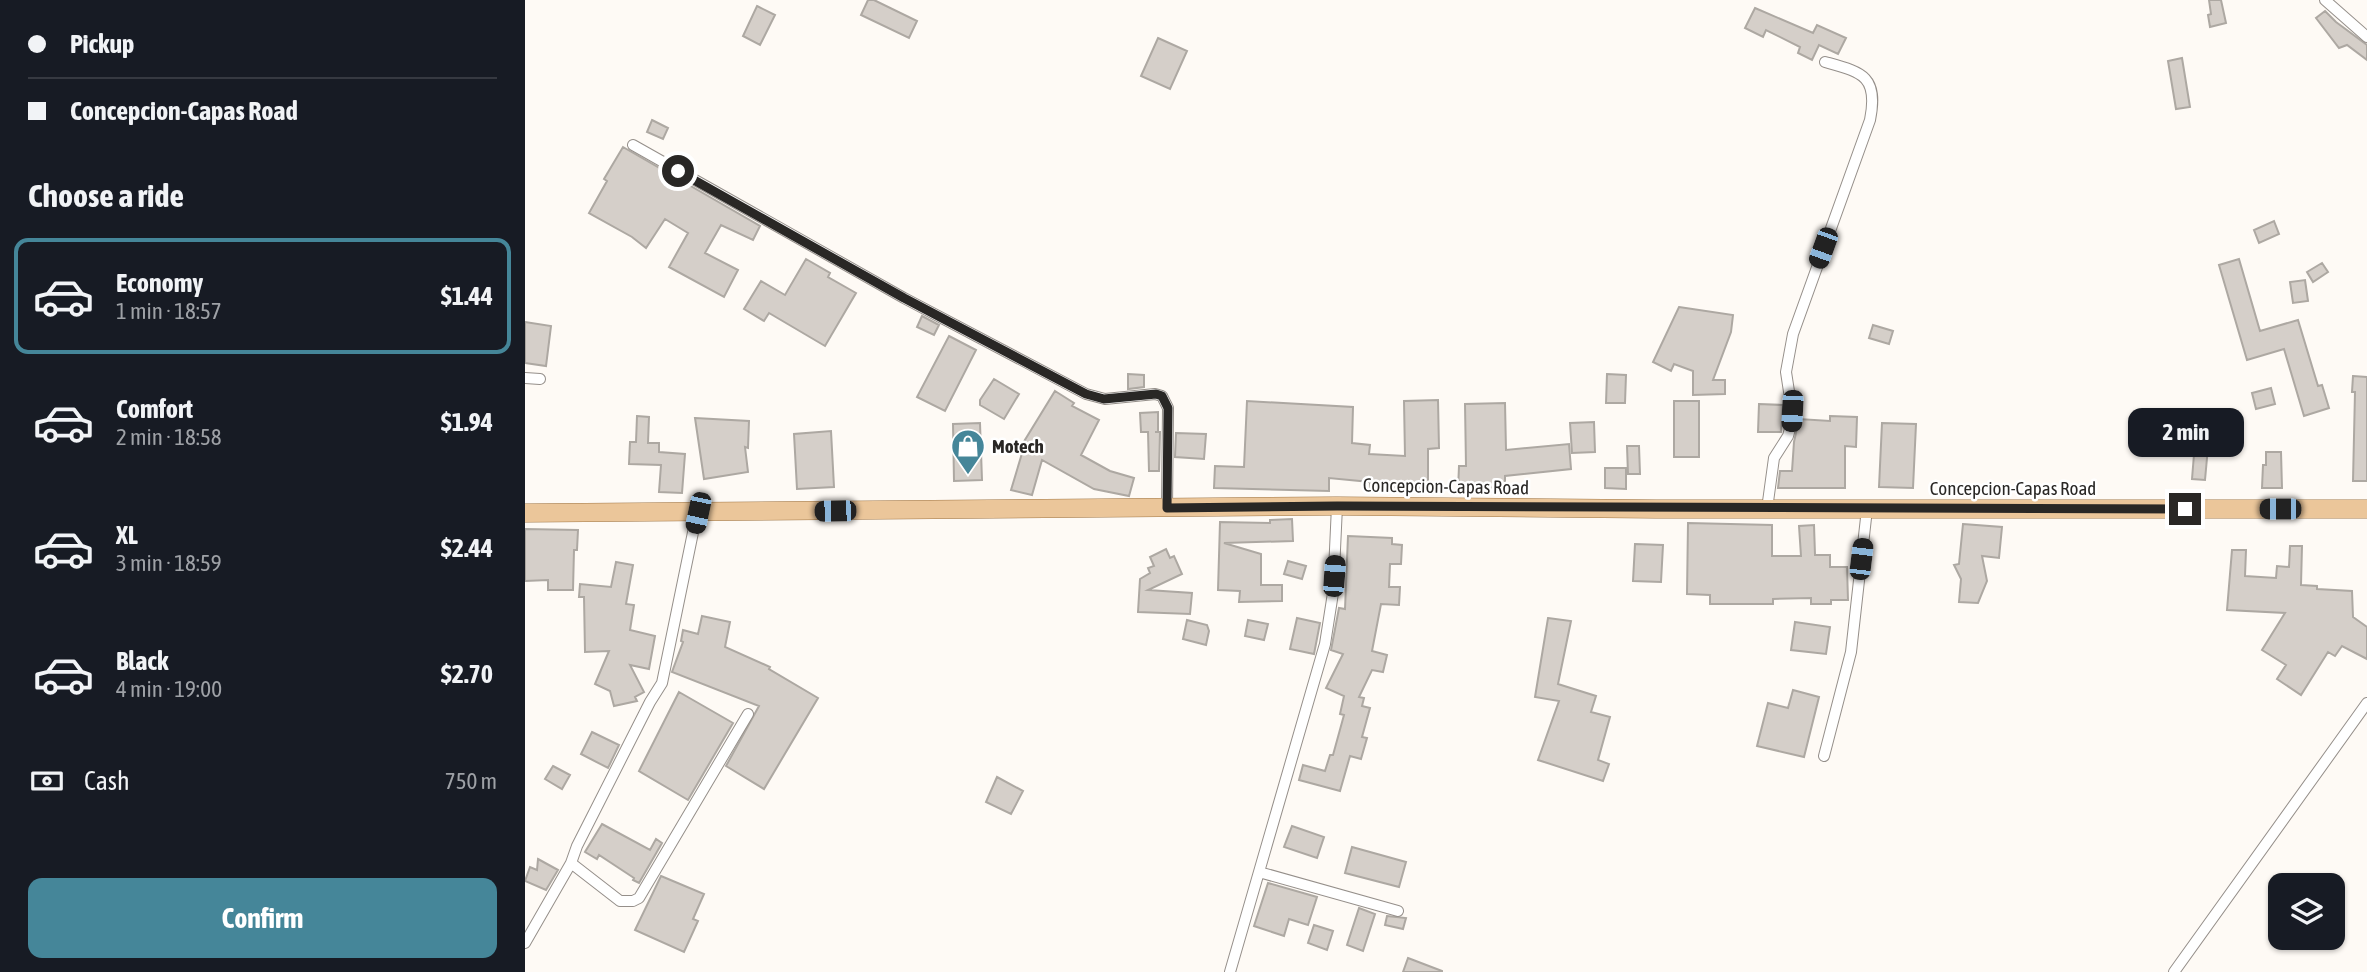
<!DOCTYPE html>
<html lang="en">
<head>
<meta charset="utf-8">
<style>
	:root { --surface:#171b24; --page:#20242c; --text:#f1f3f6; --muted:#9ea1a6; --line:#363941; --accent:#458699 }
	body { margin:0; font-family:"Asap Condensed",sans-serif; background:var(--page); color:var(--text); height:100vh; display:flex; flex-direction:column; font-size:26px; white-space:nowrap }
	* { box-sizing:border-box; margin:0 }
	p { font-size:23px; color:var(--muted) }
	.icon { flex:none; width:38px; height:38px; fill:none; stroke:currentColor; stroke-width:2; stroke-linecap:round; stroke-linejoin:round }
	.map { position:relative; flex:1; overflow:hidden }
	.side { display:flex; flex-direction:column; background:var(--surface); width:525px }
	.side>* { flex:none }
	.hud { display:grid; align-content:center; height:154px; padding:0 28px; background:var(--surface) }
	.controls { position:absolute; left:1743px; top:873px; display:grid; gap:14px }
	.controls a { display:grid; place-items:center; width:77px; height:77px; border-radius:14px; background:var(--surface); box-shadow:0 2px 5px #0004; font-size:35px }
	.end { position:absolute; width:32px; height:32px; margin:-16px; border:9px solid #292725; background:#fff; box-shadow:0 0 0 4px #fff }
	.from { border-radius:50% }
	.bubble { position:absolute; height:49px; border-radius:14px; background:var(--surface); box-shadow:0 2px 5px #0004; font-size:23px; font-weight:700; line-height:49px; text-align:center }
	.car { position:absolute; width:21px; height:42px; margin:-21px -10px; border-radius:9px; box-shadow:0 0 5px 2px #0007; background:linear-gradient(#222 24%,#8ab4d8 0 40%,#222 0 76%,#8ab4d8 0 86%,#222 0) }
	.hud b { display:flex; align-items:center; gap:24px; height:66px; font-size:26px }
	.hud b+b { border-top:2px solid var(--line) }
	.hud i { width:18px; height:18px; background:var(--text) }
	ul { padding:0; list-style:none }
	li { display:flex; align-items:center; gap:21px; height:116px; margin:0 14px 10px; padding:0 14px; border:4px solid transparent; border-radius:14px }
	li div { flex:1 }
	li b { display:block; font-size:26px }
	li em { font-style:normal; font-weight:700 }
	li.on { border-color:var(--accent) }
	li>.icon { width:63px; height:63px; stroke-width:1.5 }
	h2 { padding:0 28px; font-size:32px; line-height:84px }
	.pay { display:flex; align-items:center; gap:18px; height:77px; padding:0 28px; font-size:26px }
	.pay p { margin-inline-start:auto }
	.action { display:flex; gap:14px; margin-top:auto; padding:14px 28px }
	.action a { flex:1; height:80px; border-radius:14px; background:var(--accent); color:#fff; font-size:28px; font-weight:700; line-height:80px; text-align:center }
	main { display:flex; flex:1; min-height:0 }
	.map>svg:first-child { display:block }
	.building { fill:#d5cfc9; stroke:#ada8a2; stroke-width:2 }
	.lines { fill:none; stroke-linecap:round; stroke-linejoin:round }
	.street-casing { stroke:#958f8a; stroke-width:12 }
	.primary-casing { stroke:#9f7646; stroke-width:19 }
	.street { stroke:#fff; stroke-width:10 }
	.primary { stroke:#ebc69a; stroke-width:18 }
	.route { stroke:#292725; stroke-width:9 }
	.labels { text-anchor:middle; stroke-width:5; stroke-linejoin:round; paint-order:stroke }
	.poi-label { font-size:19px; font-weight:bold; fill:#292725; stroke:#fff; text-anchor:start }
	.street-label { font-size:19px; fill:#292725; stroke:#fff }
</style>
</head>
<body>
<main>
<section class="side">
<div class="hud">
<b><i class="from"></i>Pickup</b>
<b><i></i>Concepcion-Capas Road</b>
</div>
<h2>Choose a ride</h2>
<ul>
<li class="on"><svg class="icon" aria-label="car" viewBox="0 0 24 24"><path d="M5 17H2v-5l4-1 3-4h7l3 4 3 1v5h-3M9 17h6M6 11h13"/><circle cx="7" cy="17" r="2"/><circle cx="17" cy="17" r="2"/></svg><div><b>Economy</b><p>1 min · 18:57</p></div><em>$1.44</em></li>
<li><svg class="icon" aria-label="car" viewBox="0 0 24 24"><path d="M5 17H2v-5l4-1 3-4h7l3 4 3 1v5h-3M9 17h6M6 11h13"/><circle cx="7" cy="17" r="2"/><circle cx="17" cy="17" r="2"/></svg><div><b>Comfort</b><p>2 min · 18:58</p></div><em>$1.94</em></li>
<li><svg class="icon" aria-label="car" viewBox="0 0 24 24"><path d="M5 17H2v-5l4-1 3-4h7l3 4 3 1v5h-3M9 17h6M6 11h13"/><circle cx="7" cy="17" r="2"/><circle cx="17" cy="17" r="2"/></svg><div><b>XL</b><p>3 min · 18:59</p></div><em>$2.44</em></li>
<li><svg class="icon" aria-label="car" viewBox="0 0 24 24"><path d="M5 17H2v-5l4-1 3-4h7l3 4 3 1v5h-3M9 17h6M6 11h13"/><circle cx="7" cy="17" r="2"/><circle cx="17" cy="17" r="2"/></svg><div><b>Black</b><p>4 min · 19:00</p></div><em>$2.70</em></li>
</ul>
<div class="pay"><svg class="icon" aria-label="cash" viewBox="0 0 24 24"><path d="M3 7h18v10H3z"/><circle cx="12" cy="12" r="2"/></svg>Cash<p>750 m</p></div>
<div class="action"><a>Confirm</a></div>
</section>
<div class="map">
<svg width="1842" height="972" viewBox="0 0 1842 972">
	<rect width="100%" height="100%" fill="#fefaf5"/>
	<path class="building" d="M343 0H349L392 21 384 38 336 15Z
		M1684 0H1696L1701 23 1685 27 1683 15 1686 14Z
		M232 6 250 15 235 45 218 36Z
		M1230 8 1288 33 1292 25 1321 38 1313 54 1294 45 1287 60 1273 53 1275 47 1241 30 1238 37 1220 28Z
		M1800 11 1811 22 1842 45V60L1822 45 1814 48 1791 18Z
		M633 38 662 51 645 89 616 76Z
		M1657 58 1665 107 1651 109 1643 61Z
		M127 120 143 128 138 139 122 132Z
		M98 147 235 226 228 240 196 225 180 253 213 270 199 297 144 267 163 233 140 219 121 248 107 237 64 213 82 181 79 179Z
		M1749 221 1754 234 1734 243 1729 230Z
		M281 259 305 273 303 277 331 293 300 346 244 313 239 321 219 309 236 281 260 295Z
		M1714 259 1735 331 1773 320 1793 386 1797 385 1804 408 1779 416 1759 349 1722 360 1694 265Z
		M1797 263 1803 272 1788 282 1782 272Z
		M1780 280 1783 301 1768 303 1765 282Z
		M1154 307 1208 315 1206 332 1188 380H1200V394L1168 395V371L1149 364 1146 371 1128 362Z
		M397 316 414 325 409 335 392 327Z
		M0 322 26 326 21 366 0 363Z
		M1348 325 1368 331 1364 344 1344 338Z
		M424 336 451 350 420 411 392 397Z
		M603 374 619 375V387L603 389Z
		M1082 374 1101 375 1100 403H1081Z
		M1828 376 1842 377V481H1828L1830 392H1827Z
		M469 379 494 394 479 419 455 405V400Z
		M1746 388 1750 404 1731 409 1727 393Z
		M530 391 549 403 547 406 574 420 556 455 585 471 609 478 604 496 569 489 517 460 507 495 486 490 498 450 495 448Z
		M913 400 914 448 903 449V491L845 489V482L804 478V491L689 488 690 466 719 467 722 401 828 407 827 443 845 445 844 454 880 456 879 401Z
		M1149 401H1174V457H1149Z
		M980 403 981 450 1044 444 1046 469 980 476V492L933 491 934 466H941L940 404Z
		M1234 404 1258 405 1256 432H1233Z
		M633 412V432H630H635L634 471H624L623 432H616L615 413Z
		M112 416 124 417 123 443H134V452L160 454 157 493 134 492 136 465 104 464 105 442H111Z
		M1305 416 1332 417 1331 447 1320 446V488H1253L1255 471H1267L1269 442 1274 419 1305 421Z
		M1682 417V425H1705L1704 447H1683L1680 480 1667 479 1670 442H1667L1666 418Z
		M170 418 224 421 223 448 220 447 223 472 179 479Z
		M1069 422 1070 452 1047 453 1045 423Z
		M455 423 457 480 429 481 428 424Z
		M1357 423 1391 424 1388 488 1354 487Z
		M306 431 309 487 272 489 269 434Z
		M651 433 681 434 679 459 650 457Z
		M1102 446H1114L1115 474H1103Z
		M1741 452H1756L1757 488H1737L1738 465H1741Z
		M1080 468H1101V489L1080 488Z
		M767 519 768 541 699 543 736 554V585H757V601L714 602 715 591 693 590 695 522 745 523V520Z
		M1163 523 1247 525V556H1276L1274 526 1289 525 1290 555H1305V567H1322L1323 600H1306V604H1286V598L1248 599V604H1185V595L1162 594Z
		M1438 524 1477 527 1474 558 1457 556 1462 581 1453 603 1434 602 1436 579 1429 565 1434 564Z
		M0 529 53 530 52 550H49L48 590H23V580L0 581Z
		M823 536 867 538V544L877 545 876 564H865L864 587H875L874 605 856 604 847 651 862 655 858 672 847 670 834 697 839 698 837 706 845 708 837 737 842 738 836 759 825 756 815 791 774 780 778 765 800 771 805 755H808L819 715 815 714 819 696 801 688 818 654 806 650 814 608 820 609Z
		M1110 544 1138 545 1136 582 1108 581Z
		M1765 546H1777L1776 585 1792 586V589L1827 591 1828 617 1842 627V659L1817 646 1810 656 1803 652 1776 695 1752 679 1761 665 1737 650 1760 613 1702 610 1707 550H1721L1720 576 1751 578 1752 566 1764 567Z
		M641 549 645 558 649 556 657 574 623 590 667 593 665 614 613 612 615 579 625 573 623 568 629 566 625 557Z
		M763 561 781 566 777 579 759 574Z
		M91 562 108 565 101 604 109 605 105 630 130 636 124 669 105 665 119 692 110 697 112 701 89 706 85 691 70 684 84 651 60 652 59 597H54L55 584 86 587Z
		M177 616 205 622 200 647 245 667 244 669 293 698 239 789 201 766 234 706 147 672 158 642 156 641 158 630 173 634Z
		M772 618 795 623 789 654 765 649Z
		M1023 618 1046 621 1033 684 1071 696 1066 712 1085 717 1073 760 1084 764 1078 781 1013 760 1034 701 1010 697Z
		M662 620 682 625 684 631 681 645 658 639Z
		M723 620 743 624 739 640 720 636Z
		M1270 622 1305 627 1301 654 1266 650Z
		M1268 690 1294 697 1279 757 1232 746 1243 703 1263 708Z
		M154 692 208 723 163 800 114 771Z
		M67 732 94 745 83 768 56 754Z
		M28 766 45 775 37 789 20 779Z
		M472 777 498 791 486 814 461 802Z
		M77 824 125 850 131 839 137 843 114 883 108 880 109 878 74 855 72 859 60 852Z
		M767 826 799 837 792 858 759 847Z
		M827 847 881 862 874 887 820 873Z
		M13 859 33 870 21 890 0 881 5 867 12 870Z
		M136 876 179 894 168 919 173 921 159 952 110 930Z
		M743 883 792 897 783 925 764 919 759 936 729 926Z
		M834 908 850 914 838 951 822 945Z
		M862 916 881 918 878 929 860 925Z
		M789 925 808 931 802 950 783 943Z
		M883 958 917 971V972H878Z"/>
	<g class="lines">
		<g class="street-casing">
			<path id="street" d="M1800 0 1842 37
				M108 145 379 298 561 394 580 399 630 394 637 396 643 408 642 508
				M0 378 15 379
				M1242 509 1249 458 1263 436 1266 425 1267 411 1261 372 1268 334 1345 120C1354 75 1336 72 1300 62
				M172 513 137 683 125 702 52 846 46 863 95 901H108L114 898 223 714
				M1299 756 1326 652 1342 509
				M734 872 873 911
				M0 943 46 863
				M705 972 800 644 808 593 812 506
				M1649 972 1842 703"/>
		</g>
		<g class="primary-casing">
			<path id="primary" d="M0 513 812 506 1131 509H1842"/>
		</g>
		<use href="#street" class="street"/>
		<use href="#primary" class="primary"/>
	</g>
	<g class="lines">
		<path class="route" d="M153 171 379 298 561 394 579 399 631 394 637 396 643 408 642 508 812 506 1660 509"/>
	</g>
	<defs>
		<g id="shop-pin" transform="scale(1.75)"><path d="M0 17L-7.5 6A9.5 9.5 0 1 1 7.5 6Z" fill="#458699" stroke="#fff"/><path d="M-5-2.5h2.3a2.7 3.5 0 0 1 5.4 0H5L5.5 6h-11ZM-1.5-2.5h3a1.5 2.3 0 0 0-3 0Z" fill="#fff"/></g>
	</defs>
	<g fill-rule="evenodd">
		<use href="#shop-pin" x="443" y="446"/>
	</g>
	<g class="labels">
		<g class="poi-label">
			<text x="467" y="453">Motech</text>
		</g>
		<g class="street-label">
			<text transform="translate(921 486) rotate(1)" y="7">Concepcion-Capas Road</text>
			<text x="1488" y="495">Concepcion-Capas Road</text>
		</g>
	</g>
</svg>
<div class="controls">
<a><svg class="icon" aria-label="layers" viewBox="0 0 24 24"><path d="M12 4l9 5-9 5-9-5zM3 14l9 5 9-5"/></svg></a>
</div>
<i class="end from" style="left:153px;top:171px"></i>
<i class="end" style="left:1660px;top:509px"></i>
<div class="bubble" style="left:1603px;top:408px;width:116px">2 min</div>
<i class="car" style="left:1298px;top:248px;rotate:200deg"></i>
<i class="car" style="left:1267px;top:411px;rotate:183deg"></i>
<i class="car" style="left:1755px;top:509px;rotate:270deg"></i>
<i class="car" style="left:310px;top:511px;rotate:269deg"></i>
<i class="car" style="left:173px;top:513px;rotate:192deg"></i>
<i class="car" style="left:1336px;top:559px;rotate:7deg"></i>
<i class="car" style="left:809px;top:576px;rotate:4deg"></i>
</div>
</main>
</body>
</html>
